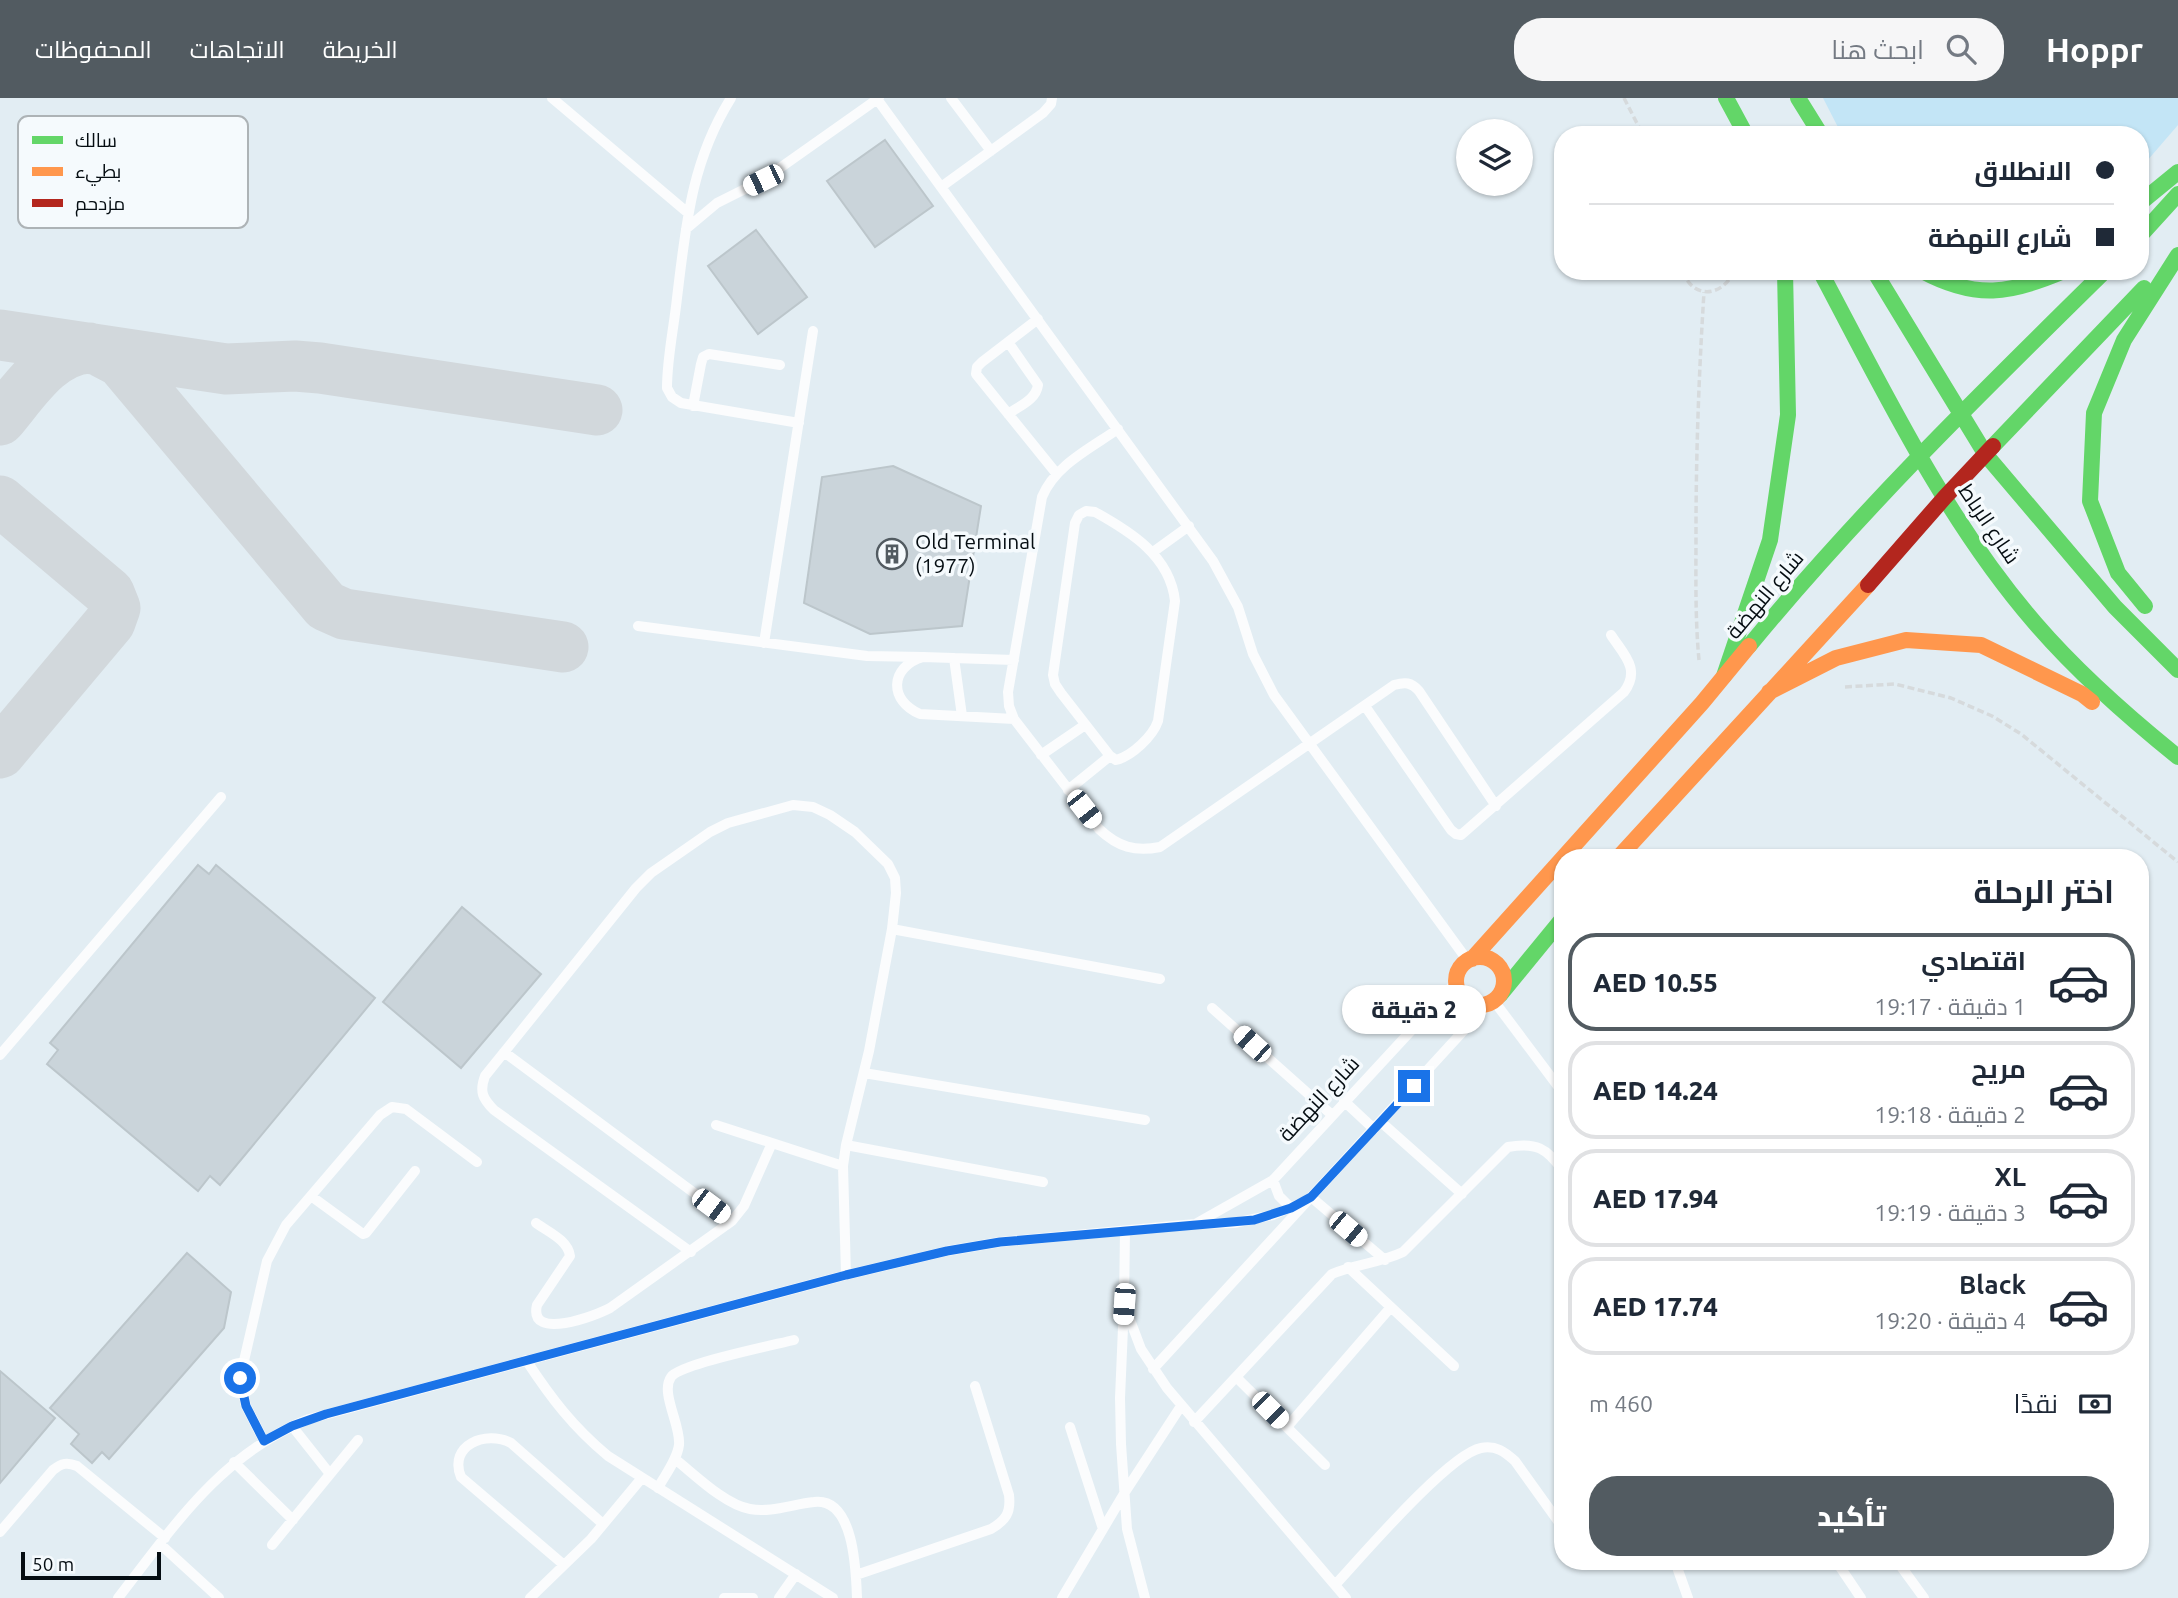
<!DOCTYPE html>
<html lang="ar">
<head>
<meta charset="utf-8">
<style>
	:root { --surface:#fff; --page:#f6f6f7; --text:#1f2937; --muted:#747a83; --line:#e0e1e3; --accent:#525b61 }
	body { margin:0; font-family:Ubuntu,Cairo,sans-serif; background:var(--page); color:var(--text); direction:rtl; height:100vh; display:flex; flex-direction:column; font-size:26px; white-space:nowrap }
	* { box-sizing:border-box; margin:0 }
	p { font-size:23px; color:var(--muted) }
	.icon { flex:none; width:38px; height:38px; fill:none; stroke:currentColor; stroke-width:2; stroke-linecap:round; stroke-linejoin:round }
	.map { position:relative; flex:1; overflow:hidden; direction:ltr }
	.drawer { position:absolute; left:1554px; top:751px; width:595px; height:721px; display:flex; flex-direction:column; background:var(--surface); border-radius:28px; box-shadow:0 2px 5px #0004; direction:rtl }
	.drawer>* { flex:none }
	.top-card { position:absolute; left:1554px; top:28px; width:595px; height:154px; border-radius:28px; box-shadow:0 2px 5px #0004; direction:rtl; display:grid; align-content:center; height:154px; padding:0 35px; background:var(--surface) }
	.tools { position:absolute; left:1456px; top:21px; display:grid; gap:14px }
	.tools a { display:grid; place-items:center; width:77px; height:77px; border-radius:50%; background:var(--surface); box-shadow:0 2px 5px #0004; font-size:35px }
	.scale { position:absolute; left:21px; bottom:18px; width:140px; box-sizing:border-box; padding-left:7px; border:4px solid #050d12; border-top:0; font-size:19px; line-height:24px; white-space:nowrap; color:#050d12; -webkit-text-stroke:5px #f5fafd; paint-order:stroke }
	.end { position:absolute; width:32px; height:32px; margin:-16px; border:9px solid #1a73e8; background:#fff; box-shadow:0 0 0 4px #fff }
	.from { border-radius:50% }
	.bubble { position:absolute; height:49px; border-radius:24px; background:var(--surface); box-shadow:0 2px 5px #0004; font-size:23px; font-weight:800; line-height:49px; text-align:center; direction:rtl }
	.car { position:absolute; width:21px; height:42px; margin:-21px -10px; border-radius:9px; box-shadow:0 0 5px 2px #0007; background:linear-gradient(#fff 24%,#345 0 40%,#fff 0 76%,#345 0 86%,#fff 0) }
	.top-card b { display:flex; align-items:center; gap:24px; height:66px; font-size:26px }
	.top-card b+b { border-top:2px solid var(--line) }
	.top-card i { width:18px; height:18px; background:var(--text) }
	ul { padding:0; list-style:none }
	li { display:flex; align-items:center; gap:21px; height:98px; margin:0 14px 10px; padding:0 21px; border:4px solid var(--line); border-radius:28px }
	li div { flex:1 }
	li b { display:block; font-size:26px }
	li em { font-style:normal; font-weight:800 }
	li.active { border-color:var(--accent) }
	li>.icon { width:63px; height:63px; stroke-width:1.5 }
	h2 { padding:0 35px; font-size:32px; line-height:84px }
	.pay { display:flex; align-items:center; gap:18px; height:77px; padding:0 35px; font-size:26px }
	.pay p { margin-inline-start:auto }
	.action { display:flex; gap:14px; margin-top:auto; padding:14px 35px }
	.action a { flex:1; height:80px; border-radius:28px; background:var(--accent); color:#fff; font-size:28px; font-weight:800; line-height:80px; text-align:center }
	header { display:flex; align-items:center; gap:42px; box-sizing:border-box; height:98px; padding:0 35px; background:var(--accent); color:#fff }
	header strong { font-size:33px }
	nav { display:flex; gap:38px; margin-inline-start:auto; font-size:24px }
	.search { width:490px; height:63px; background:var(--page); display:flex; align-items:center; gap:18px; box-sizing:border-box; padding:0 24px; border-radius:28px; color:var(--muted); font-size:26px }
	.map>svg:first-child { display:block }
	.green { fill:#c3e5f6 }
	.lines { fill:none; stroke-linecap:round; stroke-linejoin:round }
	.taxiway { stroke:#d2d8dc; stroke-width:51 }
	.building { fill:#cad4da; stroke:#bcc6cb; stroke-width:2 }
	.path { stroke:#d6dadc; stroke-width:3.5; stroke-dasharray:7 3.5; stroke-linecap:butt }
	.lane { stroke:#fbfcfd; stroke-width:10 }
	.fast { stroke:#63d668; stroke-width:16 }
	.slow { stroke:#ff974d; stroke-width:16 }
	.jam { stroke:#b3261e; stroke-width:16 }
	.route { stroke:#1a73e8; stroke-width:9 }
	.labels { text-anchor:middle; stroke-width:7; stroke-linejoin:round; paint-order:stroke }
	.street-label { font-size:21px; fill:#050d12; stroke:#f5fafd }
	.poi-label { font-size:21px; fill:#050d12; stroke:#f5fafd; text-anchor:start }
	.key { fill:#f5fafd; stroke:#adb3b6; stroke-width:2 }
	.key-label { font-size:19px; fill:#050d12 }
</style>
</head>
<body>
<header>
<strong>Hoppr</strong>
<div class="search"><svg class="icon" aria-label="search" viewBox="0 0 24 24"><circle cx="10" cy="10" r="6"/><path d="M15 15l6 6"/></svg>ابحث هنا</div>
<nav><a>الخريطة</a><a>الاتجاهات</a><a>المحفوظات</a></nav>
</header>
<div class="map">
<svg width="2178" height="1500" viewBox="0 0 2178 1500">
	<rect width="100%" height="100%" fill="#e2edf3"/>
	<path class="green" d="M1823 0H2178V27L2140 71V37H1842Z"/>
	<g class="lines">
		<path class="taxiway" d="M0 237 226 271 295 268 320 270 597 312
			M98 252 121 264 326 508 344 516 563 549
			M0 322C24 294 49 252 89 250
			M0 403 109 495 115 510 110 524 0 655"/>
	</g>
	<path class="building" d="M885 42 933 108 875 149 827 83Z
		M756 132 807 199 758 236 708 168Z
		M893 368 981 408 962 528 870 536 804 505 822 379Z
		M198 767 209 776 216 767 375 900 220 1087 210 1078 198 1093 47 966 58 952 50 945Z
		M462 809 541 876 461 970 383 904Z
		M187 1155 231 1194 224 1230 109 1361 102 1354 92 1365 71 1346 79 1336 50 1310Z
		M0 1273 55 1320 0 1385Z"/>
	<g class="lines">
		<path class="path" d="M1624 0 1643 37
			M1683 173C1692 202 1723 199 1734 173
			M1699 562C1695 520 1696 477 1696 434 1696 354 1699 274 1704 194
			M1845 589 1895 586 1951 600 1992 618 2021 636 2178 764"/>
		<path class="lane" d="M552 0 688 115
			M731 0C691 64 686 127 677 200 674 229 667 260 667 290L672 299 681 305 799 325
			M951 0 991 53
			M877 1 1213 463 1238 509 1253 556 1274 597 1468 863
			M941 89 1043 15 1051 6 1052 0
			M686 131 717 105 763 82 879 0
			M1038 221 982 264 977 269 976 276 1056 375
			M693 308 701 266 703 259 709 256 780 267
			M1008 316C1019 308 1036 302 1038 287L1008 244
			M1118 331C1091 350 1055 367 1042 399L1008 594 1009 608 1014 621 1099 731C1118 749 1135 754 1160 749L1394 587C1405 584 1411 584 1419 593L1496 708
			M1086 413 1095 414C1131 434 1170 458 1175 503L1158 623C1153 638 1132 658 1116 662L1110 658 1061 595 1055 586 1053 577 1075 425 1079 417Z
			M1153 454 1189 428
			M638 528 867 558 923 559
			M764 545 813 233
			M954 560 962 618
			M1365 608 1451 732 1456 736 1461 737 1624 594C1641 571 1624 557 1611 537
			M1014 621 920 616C889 603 889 569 923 559L1014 562
			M1041 657 1085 627
			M1068 692 1110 658
			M892 831 1160 881
			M1494 903 1563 995
			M1212 910 1332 1017
			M504 954 732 1123
			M0 957 221 699
			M864 975 1145 1022
			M1344 1003 1374 1031
			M1381 1024 1462 1096
			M716 1027 843 1068
			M846 1047 1043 1084
			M1273 1082 1279 1098 1291 1110
			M311 1098 363 1136 366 1135 415 1073
			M1311 1099 1385 1162
			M536 1125C548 1134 568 1142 570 1158L537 1207C528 1244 597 1217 610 1210L732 1123 744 1108 772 1045
			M1197 1125 1273 1082 1457 883
			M1125 1133 1124 1206 1120 1300 1121 1346 1127 1431 1145 1500
			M691 1154 494 1012C483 1001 479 994 485 978L636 790 651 775 710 734 728 725 793 707 813 709 830 717 855 734 888 766 895 780 896 795 892 831 869 953 846 1047 843 1068 846 1177
			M1348 1169 1454 1268
			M1124 1206 1141 1251 1167 1290 1346 1500
			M526 1262C551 1300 573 1329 608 1358L833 1500
			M1153 1271 1488 906
			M1236 1279 1325 1367
			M1194 1324 1332 1176C1355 1166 1380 1165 1403 1154L1508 1049C1536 1044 1547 1050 1563 1073
			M292 1328 330 1376
			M1070 1329 1103 1431
			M1287 1329 1391 1209
			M264 1343 246 1308 240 1280 267 1163 286 1127 380 1017 392 1009 406 1011 477 1064
			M675 1361C694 1376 725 1407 750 1411 771 1415 793 1406 814 1404 854 1399 856 1472 857 1500
			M234 1364 293 1422
			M658 1390C665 1377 677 1362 679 1347 681 1327 660 1295 671 1279 680 1266 774 1247 794 1242
			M0 1434 53 1372C62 1365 67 1364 77 1368L165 1440
			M160 1446 219 1500
			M272 1447 358 1342
			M1680 1463 1678 1472 1688 1500
			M1836 1463 1861 1500
			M1897 1463 1924 1500
			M564 1467 461 1379C448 1347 486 1332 511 1345L603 1426
			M856 1477 991 1431C1006 1422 1011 1415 1009 1397L975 1288
			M1335 1487C1361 1459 1449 1356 1481 1350 1496 1347 1505 1354 1515 1363L1563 1430
			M118 1500C173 1429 222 1355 309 1321L846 1177 947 1153 1000 1144 1195 1126 1234 1125 1273 1117 1306 1103
			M530 1500 591 1441 641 1381
			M724 1500H753
			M779 1500 796 1476
			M1062 1500 1125 1394 1181 1308"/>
		<path class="fast" d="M1726 0 1746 37
			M1798 0 1821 37
			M2140 105 2178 74
			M2140 138 2178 96
			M1820 173C1884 293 1945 421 2035 525 2078 575 2127 618 2178 659
			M1874 173 1986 357 2115 509 2178 572
			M1922 173C1976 202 2010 196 2064 173
			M1993 348 2144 190
			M2145 508 2118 475 2090 403 2094 315 2124 242 2178 157
			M1749 548C1859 414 1982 294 2105 173
			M1724 578 1770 442 1788 317 1785 173
			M1500 897 1563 820"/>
		<path class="slow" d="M1769 594 1836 560 1906 542 1981 547 2082 596 2092 604
			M1618 760 1868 487
			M1456 883a24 24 0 1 1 48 0a24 24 0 1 1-48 0Z
			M1472 861 1702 605 1749 548"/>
		<path class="jam" d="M1868 487 1945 399 1993 348"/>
	</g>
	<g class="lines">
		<path class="route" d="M240 1280 246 1308 264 1343 292 1328 326 1316 846 1177 947 1153 1000 1144 1254 1122 1291 1110 1311 1099 1414 988"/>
	</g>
	<defs>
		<g id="building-ring" transform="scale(1.575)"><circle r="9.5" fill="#f5fafd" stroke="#525b61" stroke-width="1.5"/><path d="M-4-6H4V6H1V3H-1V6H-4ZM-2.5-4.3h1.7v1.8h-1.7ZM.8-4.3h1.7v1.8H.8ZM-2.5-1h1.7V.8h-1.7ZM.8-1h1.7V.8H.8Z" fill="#525b61"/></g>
	</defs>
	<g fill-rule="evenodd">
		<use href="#building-ring" x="892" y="456"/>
	</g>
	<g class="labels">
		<g class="street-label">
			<text transform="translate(1989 426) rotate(56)" y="7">شارع الرباط</text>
			<text transform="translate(1765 497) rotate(-50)" y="7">شارع النهضة</text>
			<text transform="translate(1319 1001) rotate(-47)" y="7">شارع النهضة</text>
		</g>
		<g class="poi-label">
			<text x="915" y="451">Old Terminal<tspan x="915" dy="24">(1977)</tspan></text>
		</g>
	</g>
	<rect x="18" y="18" width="230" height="112" rx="10" class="key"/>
	<rect x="32" y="38" width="31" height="8" fill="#63d668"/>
	<rect x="32" y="69" width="31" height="9" fill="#ff974d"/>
	<rect x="32" y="101" width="31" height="8" fill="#b3261e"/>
	<g class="key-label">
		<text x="75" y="49">سالك</text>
		<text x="75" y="80">بطيء</text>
		<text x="75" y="112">مزدحم</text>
	</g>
</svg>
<div class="tools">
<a><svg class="icon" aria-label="layers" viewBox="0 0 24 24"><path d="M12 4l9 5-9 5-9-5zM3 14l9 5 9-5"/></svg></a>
</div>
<div class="scale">50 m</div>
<i class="end from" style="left:240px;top:1280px"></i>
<i class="end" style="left:1414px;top:988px"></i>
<div class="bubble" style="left:1342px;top:887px;width:144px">2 دقيقة</div>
<i class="car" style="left:763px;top:82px;rotate:244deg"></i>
<i class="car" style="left:1084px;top:711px;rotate:142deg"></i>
<i class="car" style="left:1252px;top:946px;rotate:312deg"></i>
<i class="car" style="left:711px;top:1108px;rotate:127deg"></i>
<i class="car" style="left:1348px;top:1131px;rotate:130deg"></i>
<i class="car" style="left:1124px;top:1206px;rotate:184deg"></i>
<i class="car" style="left:1270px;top:1312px;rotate:135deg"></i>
<div class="top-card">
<b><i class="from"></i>الانطلاق</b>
<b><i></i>شارع النهضة</b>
</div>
<section class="drawer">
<h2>اختر الرحلة</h2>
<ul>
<li class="active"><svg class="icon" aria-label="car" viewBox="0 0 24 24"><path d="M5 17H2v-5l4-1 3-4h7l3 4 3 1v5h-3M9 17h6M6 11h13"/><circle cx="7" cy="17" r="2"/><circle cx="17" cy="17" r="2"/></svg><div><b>اقتصادي</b><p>1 دقيقة · 19:17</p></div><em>AED 10.55</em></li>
<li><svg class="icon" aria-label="car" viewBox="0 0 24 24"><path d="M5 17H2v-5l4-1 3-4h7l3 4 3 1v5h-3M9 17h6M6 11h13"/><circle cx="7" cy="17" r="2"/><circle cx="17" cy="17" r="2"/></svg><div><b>مريح</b><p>2 دقيقة · 19:18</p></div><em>AED 14.24</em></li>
<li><svg class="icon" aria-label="car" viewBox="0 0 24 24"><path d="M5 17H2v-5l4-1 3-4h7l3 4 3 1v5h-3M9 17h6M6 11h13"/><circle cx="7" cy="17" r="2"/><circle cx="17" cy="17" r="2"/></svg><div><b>XL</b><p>3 دقيقة · 19:19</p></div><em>AED 17.94</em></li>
<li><svg class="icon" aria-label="car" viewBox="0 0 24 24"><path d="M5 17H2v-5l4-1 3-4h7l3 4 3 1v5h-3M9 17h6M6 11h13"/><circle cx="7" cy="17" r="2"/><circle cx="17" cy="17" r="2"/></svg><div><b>Black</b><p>4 دقيقة · 19:20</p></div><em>AED 17.74</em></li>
</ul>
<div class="pay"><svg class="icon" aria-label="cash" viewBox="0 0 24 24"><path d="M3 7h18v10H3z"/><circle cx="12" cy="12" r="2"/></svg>نقدًا<p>460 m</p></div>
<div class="action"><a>تأكيد</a></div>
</section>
</div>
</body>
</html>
